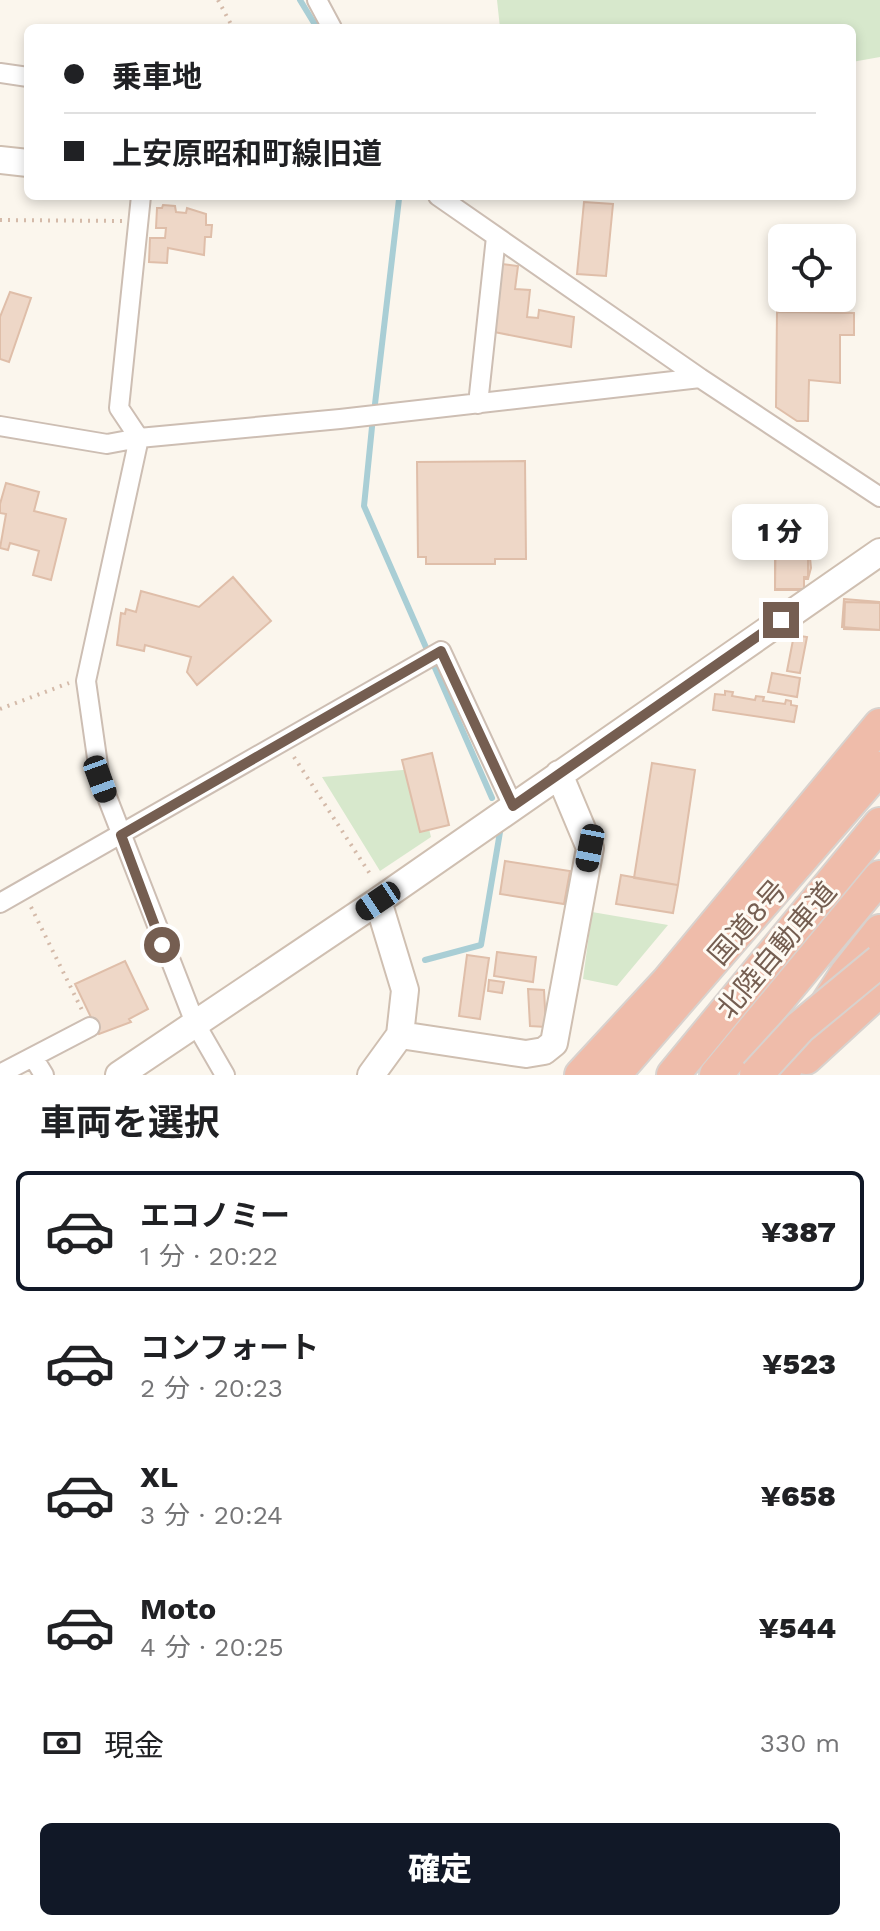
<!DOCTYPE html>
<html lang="ja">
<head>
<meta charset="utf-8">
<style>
	:root { --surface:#fff; --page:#f2f2f2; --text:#202124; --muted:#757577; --line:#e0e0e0; --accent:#111827 }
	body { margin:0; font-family:"Work Sans","Noto Sans JP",sans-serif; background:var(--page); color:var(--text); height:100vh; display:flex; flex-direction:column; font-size:30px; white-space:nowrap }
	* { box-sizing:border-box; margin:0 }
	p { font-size:26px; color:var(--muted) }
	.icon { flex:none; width:44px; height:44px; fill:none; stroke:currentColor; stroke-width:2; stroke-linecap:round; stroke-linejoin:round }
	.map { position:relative; height:1075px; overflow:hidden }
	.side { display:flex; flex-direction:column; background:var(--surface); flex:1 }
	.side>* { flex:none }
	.hud { position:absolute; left:24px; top:24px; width:832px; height:176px; border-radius:12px; box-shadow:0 4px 12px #0003; display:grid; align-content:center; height:176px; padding:0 40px; background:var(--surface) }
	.buttons { position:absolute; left:768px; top:224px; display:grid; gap:16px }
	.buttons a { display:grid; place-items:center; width:88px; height:88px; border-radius:12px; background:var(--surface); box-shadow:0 4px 12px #0003; font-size:40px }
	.end { position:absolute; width:36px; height:36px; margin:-18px; border:10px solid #755e51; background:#fff; box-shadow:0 0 0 4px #fff }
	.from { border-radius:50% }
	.bubble { position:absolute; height:56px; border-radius:12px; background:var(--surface); box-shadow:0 4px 12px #0003; font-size:26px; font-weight:800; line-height:56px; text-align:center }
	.car { position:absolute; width:24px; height:48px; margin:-24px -12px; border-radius:10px; box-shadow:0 0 6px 2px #0007; background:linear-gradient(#222 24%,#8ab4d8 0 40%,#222 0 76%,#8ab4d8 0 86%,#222 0) }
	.hud b { display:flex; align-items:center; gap:28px; height:76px; font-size:30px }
	.hud b+b { border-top:2px solid var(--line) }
	.hud i { width:20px; height:20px; background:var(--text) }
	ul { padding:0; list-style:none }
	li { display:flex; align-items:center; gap:24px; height:120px; margin:0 16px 12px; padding:0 24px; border:4px solid transparent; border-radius:12px }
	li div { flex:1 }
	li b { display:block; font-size:30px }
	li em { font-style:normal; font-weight:800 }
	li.on { border-color:var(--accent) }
	li>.icon { width:72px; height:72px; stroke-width:1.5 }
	h2 { padding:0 40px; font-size:36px; line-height:96px }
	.pay { display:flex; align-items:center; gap:20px; height:88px; padding:0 40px; font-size:30px }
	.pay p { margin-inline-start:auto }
	.button { display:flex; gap:16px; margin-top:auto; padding:16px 40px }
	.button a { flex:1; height:92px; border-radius:12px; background:var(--accent); color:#fff; font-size:32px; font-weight:800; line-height:92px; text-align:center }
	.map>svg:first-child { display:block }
	.green { fill:#d7e8cc }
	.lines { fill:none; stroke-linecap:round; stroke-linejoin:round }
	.stream { stroke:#a9ced5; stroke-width:6 }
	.building { fill:#eed7c7; stroke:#dfbea9; stroke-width:2 }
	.street-casing { stroke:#cdbeb3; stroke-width:22 }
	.secondary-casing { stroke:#cfbfb1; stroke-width:30 }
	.highway-casing { stroke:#d8d2ce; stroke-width:36 }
	.path { stroke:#d4baa9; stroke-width:4; stroke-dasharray:2 6; stroke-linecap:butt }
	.street { stroke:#fff; stroke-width:18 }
	.secondary { stroke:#fff; stroke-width:26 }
	.highway { stroke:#efbcaa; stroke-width:32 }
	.highway-bridge-casing { stroke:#d8d2ce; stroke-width:36; stroke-linecap:butt }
	.highway-bridge { stroke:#efbcaa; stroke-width:32 }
	.route { stroke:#755e51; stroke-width:10 }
	.labels { text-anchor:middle; stroke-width:6; stroke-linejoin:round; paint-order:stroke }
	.street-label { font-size:28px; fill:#755e51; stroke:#fefaf3 }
</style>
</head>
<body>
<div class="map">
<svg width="880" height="1075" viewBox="0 0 880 1075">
	<rect width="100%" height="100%" fill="#fbf6ed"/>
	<path class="green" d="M497 0H880V57L852 62V28H500Z
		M414 769 431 837 380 871 322 777Z
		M592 912 668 925 617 986 583 979Z"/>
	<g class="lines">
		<path class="stream" d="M300 0 317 28
			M375 404 399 199
			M372 427 364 506 492 798
			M425 960 481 945 500 832"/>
	</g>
	<path class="building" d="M584 202 613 204 606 276 577 274Z
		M163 205 175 206 176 212 186 213 187 208 206 214V225H212L211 237H205L204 255 168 248 167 263 149 262 150 238H165L166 228H156L157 208H162Z
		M502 264 518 266 515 289 530 290 527 317 538 318 539 310 574 317 571 347 494 332Z
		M10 292 31 298 9 362 0 359V317Z
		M777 312 854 313V335H840V383L809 380 808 421H797L776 407Z
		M525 461 526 559H495V564H426V557H418L417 462Z
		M6 483 39 492 34 511 66 519 51 580 33 575 39 551 10 543 8 550 0 548 6 514 0 513V504Z
		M776 516H806L811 568 808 579H804V590H775Z
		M775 517H804V528H808V577H804V589H775Z
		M233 577 271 621 197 685 187 672 191 657 145 645 144 651 117 645 121 613 125 614 126 609 136 612 141 591 199 607Z
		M844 599 880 602V630L842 627Z
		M845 602 880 603V630L844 629Z
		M794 635 807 637 800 673 787 671Z
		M772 673 800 678 797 697 768 692Z
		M725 691 733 692 732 696 755 700 756 696 764 697 763 701 785 704 786 700 791 701V705L797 706 794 722 713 710 715 694 725 695Z
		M432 753 449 825 420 832 402 760Z
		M652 763 695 770 678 885 634 878Z
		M505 861 570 871 564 904 500 894Z
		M621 875 678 885 673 913 616 904Z
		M497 952 536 957 533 982 494 976Z
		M467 955 489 958 480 1019 459 1016Z
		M125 961 148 1009 129 1019 131 1022 99 1034 75 984Z
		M489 980 504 982 502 993 488 991Z
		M528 989 544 990 546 1027 530 1026Z"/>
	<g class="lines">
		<g class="street-casing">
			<path id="street" d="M317 0 332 28
				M0 73 28 77
				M141 196 119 408 139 438 86 681 100 779 195 1023 225 1075
				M438 196 700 378 880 497
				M478 404 496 237
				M0 426 107 444 139 438 340 419 700 378
				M0 903 441 651 513 806
				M33 1057 44 1075
				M0 1074 90 1027"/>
		</g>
		<g class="secondary-casing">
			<path id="secondary" d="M0 160 28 163
				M378 901 405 990 400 1035
				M119 1075 378 901 880 552
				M371 1075 400 1035 526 1054 544 1051 554 1043 590 848 559 774"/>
		</g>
		<g class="highway-casing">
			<path id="highway" d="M806 1058 880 990
				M581 1075 668 981 880 725
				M614 1075 880 768
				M673 1075 880 824
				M716 1075 880 877
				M781 1075 846 974 880 931"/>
		</g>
		<path class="path" d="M218 0 233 28
			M0 220 122 221
			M0 709 69 683
			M294 757 372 877
			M31 907 82 1010"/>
		<use href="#street" class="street"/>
		<use href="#secondary" class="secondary"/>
		<use href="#highway" class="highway"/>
		<g class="highway-bridge-casing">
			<path id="highway-bridge" d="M756 1075 800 1027 880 961"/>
		</g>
		<use href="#highway-bridge" class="highway-bridge"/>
	</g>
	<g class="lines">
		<path class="route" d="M162 945 121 835 441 651 513 806 781 620"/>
	</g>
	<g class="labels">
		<g class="street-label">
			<text transform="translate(747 922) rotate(-49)" y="10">国道8号</text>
			<text transform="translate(776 950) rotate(-50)" y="10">北陸自動車道</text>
		</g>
	</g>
</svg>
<div class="buttons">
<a><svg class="icon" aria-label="locate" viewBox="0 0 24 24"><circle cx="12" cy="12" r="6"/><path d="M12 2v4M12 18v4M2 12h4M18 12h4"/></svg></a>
</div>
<i class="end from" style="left:162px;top:945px"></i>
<i class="end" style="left:781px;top:620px"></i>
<div class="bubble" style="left:732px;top:504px;width:96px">1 分</div>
<i class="car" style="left:100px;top:779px;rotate:160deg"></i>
<i class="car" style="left:590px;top:848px;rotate:191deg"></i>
<i class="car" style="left:378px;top:901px;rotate:236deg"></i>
<div class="hud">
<b><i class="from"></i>乗車地</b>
<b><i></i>上安原昭和町線旧道</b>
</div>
</div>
<section class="side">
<h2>車両を選択</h2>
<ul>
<li class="on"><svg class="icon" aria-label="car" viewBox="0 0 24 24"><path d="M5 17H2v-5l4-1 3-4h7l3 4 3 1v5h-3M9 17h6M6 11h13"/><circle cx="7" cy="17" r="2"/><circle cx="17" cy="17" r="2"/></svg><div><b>エコノミー</b><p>1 分 · 20:22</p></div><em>¥387</em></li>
<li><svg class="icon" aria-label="car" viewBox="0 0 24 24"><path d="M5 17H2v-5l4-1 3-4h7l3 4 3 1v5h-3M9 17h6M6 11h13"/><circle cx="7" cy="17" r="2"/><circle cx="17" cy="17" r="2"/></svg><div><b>コンフォート</b><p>2 分 · 20:23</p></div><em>¥523</em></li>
<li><svg class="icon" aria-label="car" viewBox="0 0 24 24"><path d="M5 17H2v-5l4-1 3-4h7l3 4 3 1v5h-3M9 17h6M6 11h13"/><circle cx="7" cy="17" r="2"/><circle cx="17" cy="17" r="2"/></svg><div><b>XL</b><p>3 分 · 20:24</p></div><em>¥658</em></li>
<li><svg class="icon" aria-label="car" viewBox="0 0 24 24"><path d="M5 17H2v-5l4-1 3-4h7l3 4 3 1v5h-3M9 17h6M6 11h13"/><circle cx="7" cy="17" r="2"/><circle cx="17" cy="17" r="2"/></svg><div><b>Moto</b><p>4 分 · 20:25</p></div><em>¥544</em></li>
</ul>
<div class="pay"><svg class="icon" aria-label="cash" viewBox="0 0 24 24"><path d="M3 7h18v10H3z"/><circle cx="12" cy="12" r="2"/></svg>現金<p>330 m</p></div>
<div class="button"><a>確定</a></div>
</section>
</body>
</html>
